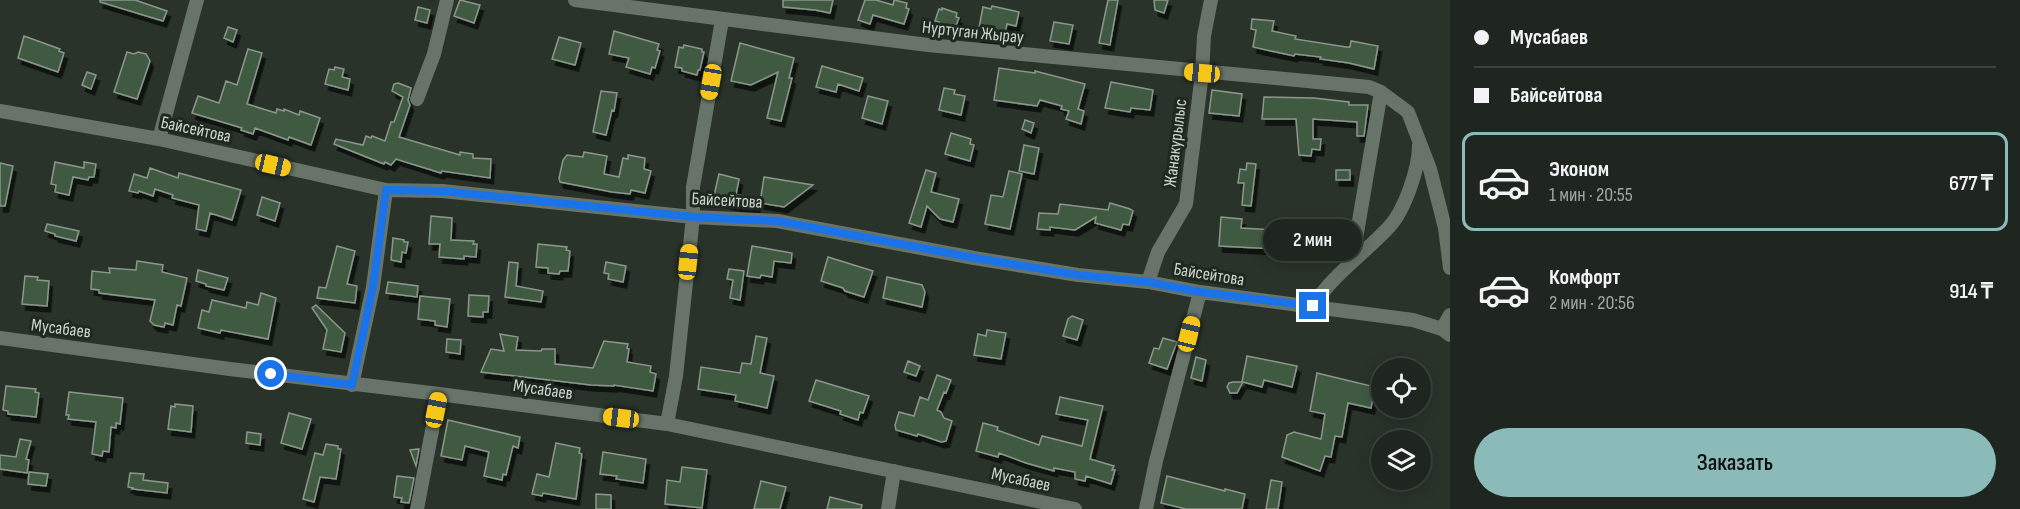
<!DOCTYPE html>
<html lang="ru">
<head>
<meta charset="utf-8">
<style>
	:root { --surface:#1f261f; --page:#2c322c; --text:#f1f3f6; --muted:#a1a5a4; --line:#3c433d; --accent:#8bbbb9 }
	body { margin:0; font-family:"Sofia Sans Condensed",sans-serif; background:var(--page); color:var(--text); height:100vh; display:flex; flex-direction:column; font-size:22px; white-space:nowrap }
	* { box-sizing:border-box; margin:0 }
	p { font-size:20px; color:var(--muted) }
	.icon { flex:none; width:33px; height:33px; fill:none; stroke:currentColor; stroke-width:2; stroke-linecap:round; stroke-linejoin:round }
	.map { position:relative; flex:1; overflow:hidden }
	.side { display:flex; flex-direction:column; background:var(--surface); width:570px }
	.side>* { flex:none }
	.guide { display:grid; align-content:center; height:132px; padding:0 24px; background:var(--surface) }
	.tools { position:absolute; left:1371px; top:358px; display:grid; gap:12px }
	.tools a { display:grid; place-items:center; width:60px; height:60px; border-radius:50%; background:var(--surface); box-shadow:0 3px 15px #0003,0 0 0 2px var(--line); font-size:30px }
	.end { position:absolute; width:27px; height:27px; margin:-14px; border:8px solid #1a73e8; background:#fff; box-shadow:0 0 0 3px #fff }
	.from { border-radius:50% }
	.bubble { position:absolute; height:42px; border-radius:21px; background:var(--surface); box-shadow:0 3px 15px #0003,0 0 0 2px var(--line); font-size:20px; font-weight:600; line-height:42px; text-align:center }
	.car { position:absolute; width:18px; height:36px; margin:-18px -9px; border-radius:8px; box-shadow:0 0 4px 2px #0007; background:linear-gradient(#f5c518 24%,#345 0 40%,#f5c518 0 76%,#345 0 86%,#f5c518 0) }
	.guide b { display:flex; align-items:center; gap:21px; height:57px; font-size:22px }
	.guide b+b { border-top:2px solid var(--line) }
	.guide i { width:15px; height:15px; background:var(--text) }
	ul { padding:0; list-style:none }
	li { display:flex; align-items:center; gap:18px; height:99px; margin:0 12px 9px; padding:0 12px; border:3px solid transparent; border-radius:12px }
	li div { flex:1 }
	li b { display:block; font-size:22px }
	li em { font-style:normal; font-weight:600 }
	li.selected { border-color:var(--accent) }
	li>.icon { width:54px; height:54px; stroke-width:1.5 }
	.primary-button { display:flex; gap:12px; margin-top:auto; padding:12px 24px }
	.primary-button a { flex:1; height:69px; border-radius:36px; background:var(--accent); color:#111; font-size:24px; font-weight:600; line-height:69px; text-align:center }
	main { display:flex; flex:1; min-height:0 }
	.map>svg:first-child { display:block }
	.building { fill:#405a43; stroke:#8b978c; stroke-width:1.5; filter:url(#shadow) }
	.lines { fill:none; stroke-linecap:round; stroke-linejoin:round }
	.minor { stroke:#687469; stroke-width:14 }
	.route { stroke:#1a73e8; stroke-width:8 }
	.labels { text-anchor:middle; stroke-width:6; stroke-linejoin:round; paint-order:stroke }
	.street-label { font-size:18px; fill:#cdd3cd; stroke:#1f2920 }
</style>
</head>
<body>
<main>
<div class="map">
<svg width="1450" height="509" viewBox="0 0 1450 509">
	<defs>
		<filter id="shadow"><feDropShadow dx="3.5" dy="6" stdDeviation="0" flood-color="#0009"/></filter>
	</defs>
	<rect width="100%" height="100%" fill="#293329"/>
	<path class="building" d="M100 0H135L167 11 163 21 100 2Z
		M460 0 480 5 474 23 454 16Z
		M783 0H833L830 13 815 10 783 7Z
		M865 0H876L893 5 894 0 907 3 906 8 909 9 904 24 873 15 870 24 858 20Z
		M1108 0H1118L1110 45 1099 43Z
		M1154 0H1168L1164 13 1155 10Z
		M992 6 1019 12 1016 26 1007 24 1003 42 977 38 983 7 991 9Z
		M418 7 430 10 427 23 415 20Z
		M942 8 957 13 956 17 959 18 953 33 942 30 939 22 935 21 939 9 942 10Z
		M1252 19 1274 21 1272 31 1296 36 1295 39 1346 47H1350L1351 41 1378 46 1374 69 1349 63 1320 59 1321 57 1295 54 1294 56 1253 47 1256 30 1251 29Z
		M1054 22 1073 25 1069 44 1050 41Z
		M228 27 237 30 233 42 224 38Z
		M614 31 659 44 657 50 660 51 655 68 652 67 650 74 626 67 629 58 609 54Z
		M24 36 60 49 59 51 64 53 58 72 18 58Z
		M559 37 581 43 575 65 552 59Z
		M740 43 794 58 789 78H792L781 121 767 118 778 72 751 85 731 81Z
		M684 45 702 49V52H704L700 70H698L697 75 682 71V68L675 67 679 47 683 48Z
		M248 49 262 53 247 104 276 113 277 109 284 111V109L299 115 300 111 320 118 311 145 289 137 288 140 255 128 253 134 241 130 242 128 192 113 198 96 219 103 226 81 237 85Z
		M127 52 134 54 138 52 146 54 150 61 137 99 114 92Z
		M822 66 863 78 859 91 838 84 836 92 816 87Z
		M335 67 344 69 342 77 350 79 348 90 325 84 329 69 334 70Z
		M999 68 1035 73V71L1085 84 1078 109 1084 111 1081 124 1066 119 1069 111 1061 109 1062 106 1040 100 1037 106 994 100Z
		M87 72 96 75 91 89 82 85Z
		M1111 82 1153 90 1150 110 1131 108 1130 112 1105 108Z
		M398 83 411 88 408 100 410 105 399 137 460 155V152L473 154V158L491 159 490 178 442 171 441 173 396 159 391 165 385 162 384 164 334 144 336 139 363 145 366 136 371 138 372 136 385 141 391 122H394L403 97 392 91 394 84Z
		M944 88 955 90 954 94 965 96 961 115 939 110Z
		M1212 90 1242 94 1239 116 1209 113Z
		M601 91 617 93 614 111 612 110 606 135 593 132Z
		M868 96 888 101 882 124 862 118Z
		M1264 97 1314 98 1349 102V105H1368L1364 136H1357V122L1313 119V139H1321L1320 150 1312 149 1311 156 1299 155 1296 119H1262Z
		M1025 120 1034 123 1031 133 1022 129Z
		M951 133 971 139 970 144 974 145 970 161 945 154Z
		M1024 145 1039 148 1034 174 1019 171Z
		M584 152 607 156 604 174 619 177 623 158 628 159V155L645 158 644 169 651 171 645 193 631 190 630 194 612 192 560 182 559 178 563 160 567 155 583 157Z
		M55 162 84 168V162L96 164 94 177H89L88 180 73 177 69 195 55 192 56 185 51 184Z
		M0 163 13 166 5 206H0Z
		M1247 163 1256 164 1251 206 1242 205 1244 183H1238L1240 169 1246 170Z
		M150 168 178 178 179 173 241 190 232 220 210 213 206 231 196 229 199 205 172 198 173 195 155 189 153 196 139 191 138 193 129 191 134 174 147 178Z
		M926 170 936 173 931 192 959 199 953 222 940 219 927 206 921 227 909 223Z
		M1336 170H1350V180H1336Z
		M1009 171 1022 174 1010 229 985 224 991 195 1003 197Z
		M719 174 739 179 736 195 758 198 756 209 713 200Z
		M764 177 813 185 784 207 760 203Z
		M262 197 280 203 275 221 257 215Z
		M1110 203 1130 209 1133 211 1129 225 1123 224 1121 230 1095 223 1096 217 1075 230 1050 227V230L1037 229 1039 213 1058 214 1060 204 1108 210Z
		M431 216 452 218 451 240 474 241 473 244H477L476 257 464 256V259L439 257 440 244H429Z
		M1221 217 1242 219 1241 228 1278 230 1277 249 1219 246Z
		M47 224 79 231 76 241 55 236V234L45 231Z
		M1318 234 1345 237 1343 252 1317 249Z
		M393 238 404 240V242H408L406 253 402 252 401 262 391 260Z
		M538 244 567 247 566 250 570 251 568 271H560L559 274 548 273V268L536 267Z
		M337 246 355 251 347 284 357 286 355 303 317 298 319 287 326 288Z
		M752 246 792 253 791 263 774 261 772 277 761 275 760 278 747 276Z
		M828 257 873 271 864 297 845 291 843 288 821 281Z
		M137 261 163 265 162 272 187 278 181 306 177 305 173 325 165 323 164 327 154 325 150 321 155 300 99 293V290L91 289 92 271 110 273 109 268 136 270Z
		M509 262 518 263 516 286 543 291 541 302 505 297Z
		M606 262 626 266 623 282 608 279 609 274 604 273Z
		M729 269 744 271 740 300 730 298 733 280 727 279Z
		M198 270 228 278 224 290 206 286V284L196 281Z
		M25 276 38 277 37 280 49 281 47 306 22 304Z
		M887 277 922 285 925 292 922 307 883 298Z
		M388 282 418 286 417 297 386 293Z
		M261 293 276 298 268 339 221 330 220 333 198 328 202 310 209 312 212 300 246 308 247 302 258 305Z
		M469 295 489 296 488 312H483V317L468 316Z
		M420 296 450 299 447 327 435 325V321L418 319Z
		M316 305 345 333 341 352 323 349 327 330 312 308Z
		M1072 316 1083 320 1077 340 1063 336 1068 319Z
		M987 330 1006 333 1001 359 974 355 978 334 986 336Z
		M500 334 518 337 516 350 541 351 542 349H555V364L593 368 604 341 628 344 627 348 629 349 627 362 651 366 650 372 656 374 653 391 614 385V386L591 385 481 372 491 349 504 351Z
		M756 336 767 338 760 373 774 376 767 408 735 401 736 395 698 389 701 367 740 373 742 363 751 364Z
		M1163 338 1177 342 1167 369 1149 363 1154 348 1159 349Z
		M447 339 461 340 460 354 446 352Z
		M1247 356 1297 366 1292 387 1264 380 1262 387 1243 382 1237 393H1230L1227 387 1229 383 1233 382H1242Z
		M1196 357 1206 360 1202 381 1191 378Z
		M908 361 920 366 916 376 904 372Z
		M1317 373 1375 387 1371 408 1348 403 1342 437 1335 436 1331 457 1325 456 1320 471 1282 457 1287 435 1294 432 1321 439 1325 414 1310 411Z
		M937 375 951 380 946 393 944 392 937 410 941 412 944 418 952 421 946 441 941 442 918 434 917 436 896 430 895 425 899 412 914 416 920 397 928 400Z
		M816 380 869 396 863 413 860 412 858 420 840 414 841 411 809 401Z
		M6 386 36 389 35 392 39 393 36 417 8 414V411L3 410Z
		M69 392 123 398 120 424 116 423V428L111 427 109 452 103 451 102 456 92 454 96 422 68 419 69 415H66Z
		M1060 397 1103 406 1090 459 1114 466 1112 470H1115L1111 484 1086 476 1085 481 1075 479V472L1054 468V471L1026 463 999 453 998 457 976 451 983 423 998 427 997 430 1039 445 1042 436 1082 446 1088 420 1056 414Z
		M175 404 193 406 191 432 168 429 171 406 175 407Z
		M289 413 311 419 302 449 281 443Z
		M448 420 520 437 518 448 513 446 506 475 503 474 502 480 484 476 489 452 465 446 462 460 441 456Z
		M247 432 261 434 260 445 246 443Z
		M20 439 31 441 26 459 29 460 27 473 0 469V455L16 457Z
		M556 443 580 448 579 453 582 454 576 499 543 493 542 496 532 494 537 474 549 477Z
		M326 444 338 446V449H341L336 479 320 477 314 502 303 499 315 453 323 455Z
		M418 449H419L416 466 410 450Z
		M603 452 646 459 643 483 616 479 617 476 600 474Z
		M682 467 707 470 702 508 665 504 667 480 680 482Z
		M29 472 48 474 46 486 28 484Z
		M130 473 144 474 143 480 168 483 167 493 132 489 133 488 128 487Z
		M397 476 414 478 409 503 401 502 402 498 394 497Z
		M1167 476 1225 491V489L1245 494 1242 509H1186L1161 503Z
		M1271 480 1282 482 1278 509H1266Z
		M761 481 786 487 780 509H754Z
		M596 494 611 495V509H596Z
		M830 497 862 505 861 509H827Z"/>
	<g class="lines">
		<path class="minor" d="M575 0 928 45 1369 87 1381 92 1408 112 1430 169 1445 228 1450 268
			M417 99 434 54 447 0
			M0 111 159 139 386 190 442 191 693 217 777 221 974 258 1078 275 1148 282 1200 292 1413 320 1442 329 1450 335
			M159 139 197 0
			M1352 262 1381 92
			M1148 282 1158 252 1186 204 1202 73 1204 36 1211 0
			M1313 306C1332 275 1364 254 1389 227 1405 210 1419 168 1419 145
			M1442 329 1450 315
			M0 338 230 369 439 394 667 424 1075 509
			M352 385 373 287 386 190
			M667 424 676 376 693 217V187L722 20
			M417 509 439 394
			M888 509 894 471
			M1146 509 1156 461 1200 292"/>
	</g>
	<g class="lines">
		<path class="route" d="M271 374 352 385 373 287 386 190 442 191 693 217 777 221 975 258 1078 275 1148 282 1200 292 1313 306"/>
	</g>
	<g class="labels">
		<g class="street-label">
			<text transform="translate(973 32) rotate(6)" y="6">Нуртуган Жырау</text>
			<text transform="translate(196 129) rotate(12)" y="6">Байсейтова</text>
			<text transform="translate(1175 143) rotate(-83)" y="6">Жанакурылыс</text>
			<text transform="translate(727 200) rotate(3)" y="6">Байсейтова</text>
			<text transform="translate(1209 274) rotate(9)" y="6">Байсейтова</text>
			<text transform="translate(61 328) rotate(7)" y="6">Мусабаев</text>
			<text transform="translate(543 389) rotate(8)" y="6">Мусабаев</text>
			<text transform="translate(1021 479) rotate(12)" y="6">Мусабаев</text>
		</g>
	</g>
</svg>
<div class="tools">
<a><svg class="icon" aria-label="locate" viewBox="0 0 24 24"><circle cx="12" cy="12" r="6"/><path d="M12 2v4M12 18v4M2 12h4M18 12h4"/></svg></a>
<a><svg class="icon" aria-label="layers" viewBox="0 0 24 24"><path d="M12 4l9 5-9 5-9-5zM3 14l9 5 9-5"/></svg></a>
</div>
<i class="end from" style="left:271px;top:374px"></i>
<i class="end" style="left:1313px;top:306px"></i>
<div class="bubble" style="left:1263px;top:219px;width:99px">2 мин</div>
<i class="car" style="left:1202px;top:73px;rotate:275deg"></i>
<i class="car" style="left:711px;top:82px;rotate:190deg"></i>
<i class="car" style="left:273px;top:165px;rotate:103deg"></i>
<i class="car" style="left:688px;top:262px;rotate:6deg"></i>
<i class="car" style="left:1189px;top:334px;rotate:14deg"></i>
<i class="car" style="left:436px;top:410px;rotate:11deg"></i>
<i class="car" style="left:621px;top:418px;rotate:277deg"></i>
</div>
<section class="side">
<div class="guide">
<b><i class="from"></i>Мусабаев</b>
<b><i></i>Байсейтова</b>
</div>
<ul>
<li class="selected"><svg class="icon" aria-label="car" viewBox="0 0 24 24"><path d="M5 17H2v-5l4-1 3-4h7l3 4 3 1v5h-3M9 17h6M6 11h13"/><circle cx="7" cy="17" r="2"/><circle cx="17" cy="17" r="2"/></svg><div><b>Эконом</b><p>1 мин · 20:55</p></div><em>677 ₸</em></li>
<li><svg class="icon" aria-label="car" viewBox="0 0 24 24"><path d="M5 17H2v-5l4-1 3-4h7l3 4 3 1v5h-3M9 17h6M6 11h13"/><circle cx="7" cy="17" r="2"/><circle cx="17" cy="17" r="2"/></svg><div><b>Комфорт</b><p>2 мин · 20:56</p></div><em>914 ₸</em></li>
</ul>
<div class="primary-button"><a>Заказать</a></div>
</section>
</main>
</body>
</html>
